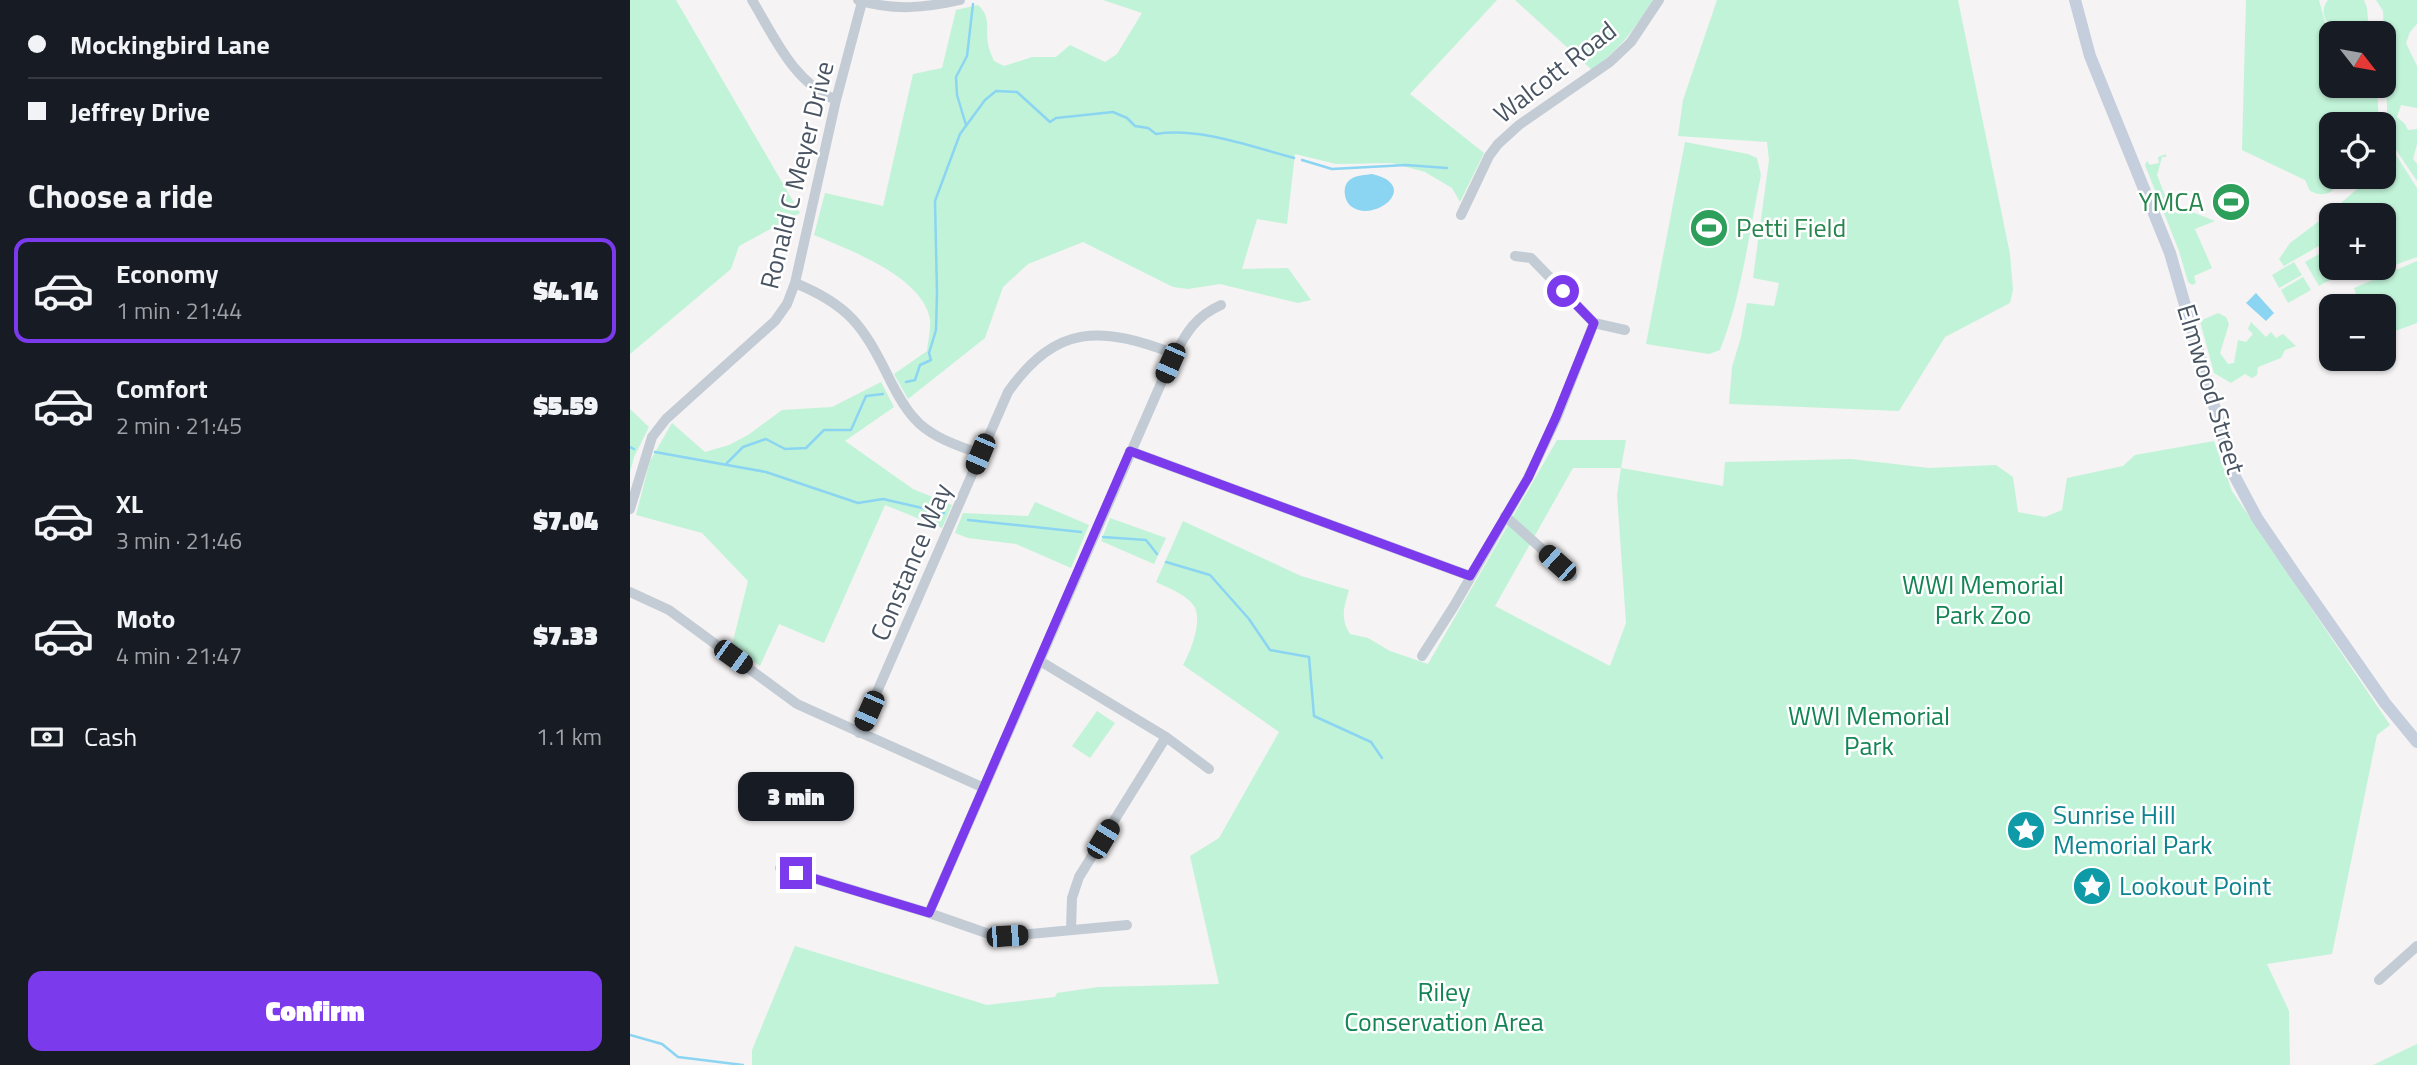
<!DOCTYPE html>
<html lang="en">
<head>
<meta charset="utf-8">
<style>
	:root { --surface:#171b24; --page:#242831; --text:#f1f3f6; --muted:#9ea1a6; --line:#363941; --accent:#7c3aed }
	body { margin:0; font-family:"Titillium Web",sans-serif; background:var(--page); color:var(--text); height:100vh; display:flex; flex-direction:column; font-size:26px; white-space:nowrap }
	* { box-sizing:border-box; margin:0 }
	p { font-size:23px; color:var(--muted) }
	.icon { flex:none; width:38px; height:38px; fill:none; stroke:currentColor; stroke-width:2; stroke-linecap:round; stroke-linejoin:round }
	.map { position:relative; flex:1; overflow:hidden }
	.details { display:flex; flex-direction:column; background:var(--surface); width:630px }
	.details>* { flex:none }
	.banner { display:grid; align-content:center; height:154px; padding:0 28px; background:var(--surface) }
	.needle { width:46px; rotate:121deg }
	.controls { position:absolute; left:1689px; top:21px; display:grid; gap:14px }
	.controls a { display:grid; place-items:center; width:77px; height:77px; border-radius:14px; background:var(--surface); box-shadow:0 2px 5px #0004; font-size:35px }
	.end { position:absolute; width:32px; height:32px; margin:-16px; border:9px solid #7c3aed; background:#fff; box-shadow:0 0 0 4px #fff }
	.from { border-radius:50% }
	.bubble { position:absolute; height:49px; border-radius:14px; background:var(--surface); box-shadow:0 2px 5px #0004; font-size:23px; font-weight:800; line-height:49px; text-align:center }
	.car { position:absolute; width:21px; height:42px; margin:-21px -10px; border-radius:9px; box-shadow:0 0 5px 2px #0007; background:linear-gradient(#222 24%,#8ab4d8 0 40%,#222 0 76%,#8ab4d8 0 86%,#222 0) }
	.banner b { display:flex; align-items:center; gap:24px; height:66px; font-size:26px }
	.banner b+b { border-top:2px solid var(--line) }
	.banner i { width:18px; height:18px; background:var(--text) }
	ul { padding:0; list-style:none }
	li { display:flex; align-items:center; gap:21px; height:105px; margin:0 14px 10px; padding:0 14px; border:4px solid transparent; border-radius:14px }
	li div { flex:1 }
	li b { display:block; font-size:26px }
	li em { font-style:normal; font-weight:800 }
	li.current { border-color:var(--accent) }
	li>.icon { width:63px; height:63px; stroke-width:1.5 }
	h2 { padding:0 28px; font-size:32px; line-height:84px }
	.pay { display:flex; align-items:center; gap:18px; height:77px; padding:0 28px; font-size:26px }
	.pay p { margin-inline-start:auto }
	.button { display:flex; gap:14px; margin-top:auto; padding:14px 28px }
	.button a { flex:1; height:80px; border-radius:14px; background:var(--accent); color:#fff; font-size:28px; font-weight:800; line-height:80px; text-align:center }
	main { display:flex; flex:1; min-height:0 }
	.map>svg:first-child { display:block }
	.green { fill:#c1f3d8; fill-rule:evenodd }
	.water { fill:#8cd5f2 }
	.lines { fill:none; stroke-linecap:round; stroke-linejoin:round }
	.stream { stroke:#8cd5f2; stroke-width:2.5 }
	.minor { stroke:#c3ccd5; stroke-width:10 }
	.secondary { stroke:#c5cedc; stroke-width:12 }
	.route { stroke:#7c3aed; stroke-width:9 }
	.labels { text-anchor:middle; stroke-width:5; stroke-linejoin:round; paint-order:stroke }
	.street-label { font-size:26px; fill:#495462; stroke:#fff }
	.leisure-label { font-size:26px; fill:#27864d; stroke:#fff; text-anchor:end }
	.park-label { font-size:26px; fill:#138454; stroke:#fff }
	.culture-label { font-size:26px; fill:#0d838f; stroke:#fff; text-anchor:start }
</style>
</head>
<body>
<main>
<section class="details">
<div class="banner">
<b><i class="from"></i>Mockingbird Lane</b>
<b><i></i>Jeffrey Drive</b>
</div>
<h2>Choose a ride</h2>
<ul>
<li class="current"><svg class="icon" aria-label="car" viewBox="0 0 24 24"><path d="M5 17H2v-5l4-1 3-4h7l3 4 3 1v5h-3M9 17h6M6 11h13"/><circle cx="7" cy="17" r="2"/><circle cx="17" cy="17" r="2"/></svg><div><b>Economy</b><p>1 min · 21:44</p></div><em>$4.14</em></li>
<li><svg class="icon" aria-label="car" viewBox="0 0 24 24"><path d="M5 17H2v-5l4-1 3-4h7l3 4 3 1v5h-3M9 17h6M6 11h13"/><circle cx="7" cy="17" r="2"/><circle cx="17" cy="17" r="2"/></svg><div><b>Comfort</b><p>2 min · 21:45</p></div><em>$5.59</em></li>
<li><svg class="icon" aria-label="car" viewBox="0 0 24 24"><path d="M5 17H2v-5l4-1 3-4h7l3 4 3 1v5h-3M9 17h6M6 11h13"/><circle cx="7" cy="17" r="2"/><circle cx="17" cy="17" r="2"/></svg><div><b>XL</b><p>3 min · 21:46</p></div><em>$7.04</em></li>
<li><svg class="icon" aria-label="car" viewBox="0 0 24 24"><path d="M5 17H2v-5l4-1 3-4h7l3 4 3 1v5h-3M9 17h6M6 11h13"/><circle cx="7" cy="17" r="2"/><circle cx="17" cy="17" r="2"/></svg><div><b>Moto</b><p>4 min · 21:47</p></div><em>$7.33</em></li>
</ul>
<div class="pay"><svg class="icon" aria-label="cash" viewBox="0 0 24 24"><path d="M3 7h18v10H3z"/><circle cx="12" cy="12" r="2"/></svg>Cash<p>1.1 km</p></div>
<div class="button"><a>Confirm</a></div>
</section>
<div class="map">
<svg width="1787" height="1065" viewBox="0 0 1787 1065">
	<rect width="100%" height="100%" fill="#f5f3f3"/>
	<path class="green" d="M0 0H46L170 213 109 246 101 269 0 354Z
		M473 0H867L780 94 854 153 830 202 822 188 795 172 762 163 706 164 665 154 657 224 627 219 612 269 658 268 681 300 668 303 590 284 558 289 543 287 453 242 398 264 373 287 355 338 278 399 264 374 297 351C298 342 301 328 300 319 292 276 219 250 184 235L195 193 253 206 283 74 312 68 326 10 348 5C362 18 355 28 358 44 359 50 362 56 364 61L374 66 402 57H426L440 45 475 62 487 54 512 13Z
		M885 0H1023C1004 30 991 48 962 70Z
		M1087 0H1328L1380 254 1383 290 1380 303 1315 337 1269 411 1099 404 1102 367 1111 337 1117 303 1144 306 1149 283 1123 278 1139 160 1137 142 1048 136 1053 100Z
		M1616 0H1689L1696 26 1708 33H1701V86H1747L1749 124H1701V177H1715C1702 191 1699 199 1680 191L1675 180 1612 150Z
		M1698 0H1734L1737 8 1739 31 1720 33 1718 26 1708 27 1699 24C1692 17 1692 7 1698 0Z
		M1746 0H1787V24L1780 32 1776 43 1787 66V108L1771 105 1767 117 1775 124 1778 130 1787 129V144L1783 159 1787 164V181L1764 147 1758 133 1753 11Z
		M1055 142 1118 154 1127 158 1131 175C1119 232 1112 295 1090 350L1079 354 1016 344Z
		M1536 154V157H1532L1527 175 1541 211 1549 214 1552 208 1585 221 1565 229 1582 268 1564 276 1566 283 1562 285 1558 282 1549 251 1515 165 1517 161 1520 165 1529 163 1528 157Z
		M1766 155 1787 188V257L1734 276 1729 268H1754V215H1701V239L1654 266 1649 259 1660 243 1696 216 1741 177H1754V166Z
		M1691 253 1705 277 1689 286 1675 262Z
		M1787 261V323L1754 335V306H1730L1724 288Z
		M1664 262 1672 275 1649 288 1642 275Z
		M1673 277 1681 290 1658 303 1651 290Z
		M1588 313 1596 317 1599 324 1590 353 1598 364 1604 363 1608 340 1616 342 1623 334 1618 329 1621 322 1636 337 1641 332 1646 338 1653 334 1666 346 1655 350 1651 358 1628 367 1627 375 1622 378 1615 374 1601 383 1584 373 1570 321Z
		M251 382 264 407 215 441 283 489 322 505 312 528 255 505 194 643 149 624 130 666 102 645 118 581 72 533 6 515 20 461 42 423 75 452 99 445 118 435 152 410 202 407Z
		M0 409 19 427 4 457 0 472Z
		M927 440H996L991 468 1093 486 1095 462 1221 459 1299 468 1366 465 1383 477 1388 512 1415 517 1432 510 1437 478 1493 466 1505 455 1584 441 1602 491 1760 725 1747 735 1702 954 1637 964 1659 1011 1660 1065H122V1050L165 946 357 1005 425 997 427 993 468 987 589 984 560 856 589 838 649 732 553 665C561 651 573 620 564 606 556 594 538 588 526 582L553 521 671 576 719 590C714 607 710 618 720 634L738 638 760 651 798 664ZM943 468H991L987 495 996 623 980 666 865 606Z
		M405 502 459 525 441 568 386 544 338 538 325 533 333 513 398 516Z
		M480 518 536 538 524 564 471 541Z
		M467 711 485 723 460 758 442 746Z
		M1787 1044V1065H1743Z"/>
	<path class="water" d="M742 174C791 185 746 223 722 207 714 202 711 185 721 179 726 175 736 175 742 174Z
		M1626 293 1644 313 1636 321 1616 303Z"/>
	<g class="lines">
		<path class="stream" d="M336 125 327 95 326 77 337 56 343 4
			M672 160 702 169 776 165 817 168
			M276 382 285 380 290 365 301 360 299 353 306 330 307 293 305 201 330 134 355 100 366 91 387 92 420 122 426 118 483 112 497 118 505 126 518 128 526 134C569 127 622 147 664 158
			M0 447 4 449
			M25 452 136 472 228 503 253 499 314 513
			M97 463 113 447 136 439 155 449 176 448 194 430H221L236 396 253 394
			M338 520 451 532
			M473 537 516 540 527 554
			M536 562 580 575 619 619 640 650 679 657 684 716 741 742 752 758
			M0 1035 32 1044 48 1057 113 1065"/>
		<path class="minor" d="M122 0C145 38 163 82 206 100
			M228 0C263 11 295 8 330 0
			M831 215 859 156 868 144 889 125 980 62 1001 42 1029 0
			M885 256 901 258 964 323 995 330
			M165 283C219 305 233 326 258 376 265 390 273 406 284 418 300 437 327 445 350 454
			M500 451 840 576
			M0 509 22 437 36 419 145 321 157 304 165 283 206 100 232 2
			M875 516 942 576
			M0 592 39 610 167 704 354 788
			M792 656 824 606 898 478 927 417 964 323
			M410 661 536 737 579 769
			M229 733 378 392C427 323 471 326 545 354
			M150 868 299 913 359 934 377 936 497 925
			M299 913 540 363C555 336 562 318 591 305
			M441 929 442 898 449 877 536 737
			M1749 980 1787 946"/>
		<path class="secondary" d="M1445 0 1460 56 1540 253 1604 475 1627 518 1665 574 1755 703 1787 742"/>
	</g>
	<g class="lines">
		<path class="route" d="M166 873 299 913 500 451 840 576 898 478 926 417 964 323 933 291"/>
	</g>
	<defs>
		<g id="stadium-disc" transform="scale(2.0125)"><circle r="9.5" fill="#2e9e5b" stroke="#fff"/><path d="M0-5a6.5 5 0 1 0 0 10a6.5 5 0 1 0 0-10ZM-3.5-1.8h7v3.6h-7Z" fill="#fff"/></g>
		<g id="sight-disc" transform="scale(2.0125)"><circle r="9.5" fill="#0f9aa8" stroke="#fff"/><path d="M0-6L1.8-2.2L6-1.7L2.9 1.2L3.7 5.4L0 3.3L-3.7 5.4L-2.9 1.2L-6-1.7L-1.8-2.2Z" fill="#fff"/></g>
	</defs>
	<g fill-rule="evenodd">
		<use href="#stadium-disc" x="1601" y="202"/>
		<use href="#stadium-disc" x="1079" y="228"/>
		<use href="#sight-disc" x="1396" y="830"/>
		<use href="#sight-disc" x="1462" y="886"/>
	</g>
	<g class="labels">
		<g class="street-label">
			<text transform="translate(925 72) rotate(-38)" y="9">Walcott Road</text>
			<text transform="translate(167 175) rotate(-76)" y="9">Ronald C Meyer Drive</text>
			<text transform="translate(1581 389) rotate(73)" y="9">Elmwood Street</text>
			<text transform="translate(281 562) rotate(-67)" y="9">Constance Way</text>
		</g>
		<g class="leisure-label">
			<text x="1574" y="211">YMCA</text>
			<text x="1106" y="237" text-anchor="start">Petti Field</text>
		</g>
		<g class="park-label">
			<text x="1353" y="594">WWI Memorial<tspan x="1353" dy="30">Park Zoo</tspan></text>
			<text x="1239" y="725">WWI Memorial<tspan x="1239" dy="30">Park</tspan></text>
			<text x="814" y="1001">Riley<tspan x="814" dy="30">Conservation Area</tspan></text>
		</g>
		<g class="culture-label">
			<text x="1423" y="824">Sunrise Hill<tspan x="1423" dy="30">Memorial Park</tspan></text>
			<text x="1489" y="895">Lookout Point</text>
		</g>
	</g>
</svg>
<div class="controls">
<a><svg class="needle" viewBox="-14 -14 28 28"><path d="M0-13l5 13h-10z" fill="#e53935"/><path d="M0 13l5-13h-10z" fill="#9ea1a6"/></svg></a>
<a><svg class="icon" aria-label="locate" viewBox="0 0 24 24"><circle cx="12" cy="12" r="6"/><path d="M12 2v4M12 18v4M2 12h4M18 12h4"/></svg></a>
<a>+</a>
<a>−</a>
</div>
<i class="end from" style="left:933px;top:291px"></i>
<i class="end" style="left:166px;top:873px"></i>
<div class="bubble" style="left:108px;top:772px;width:116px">3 min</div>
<i class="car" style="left:540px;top:363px;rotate:204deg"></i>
<i class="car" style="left:350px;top:454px;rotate:203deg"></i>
<i class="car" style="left:927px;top:563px;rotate:312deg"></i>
<i class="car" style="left:103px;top:657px;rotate:126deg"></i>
<i class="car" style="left:239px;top:711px;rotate:204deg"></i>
<i class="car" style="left:473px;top:839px;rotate:31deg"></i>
<i class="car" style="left:377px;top:936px;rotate:86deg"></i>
</div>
</main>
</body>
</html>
